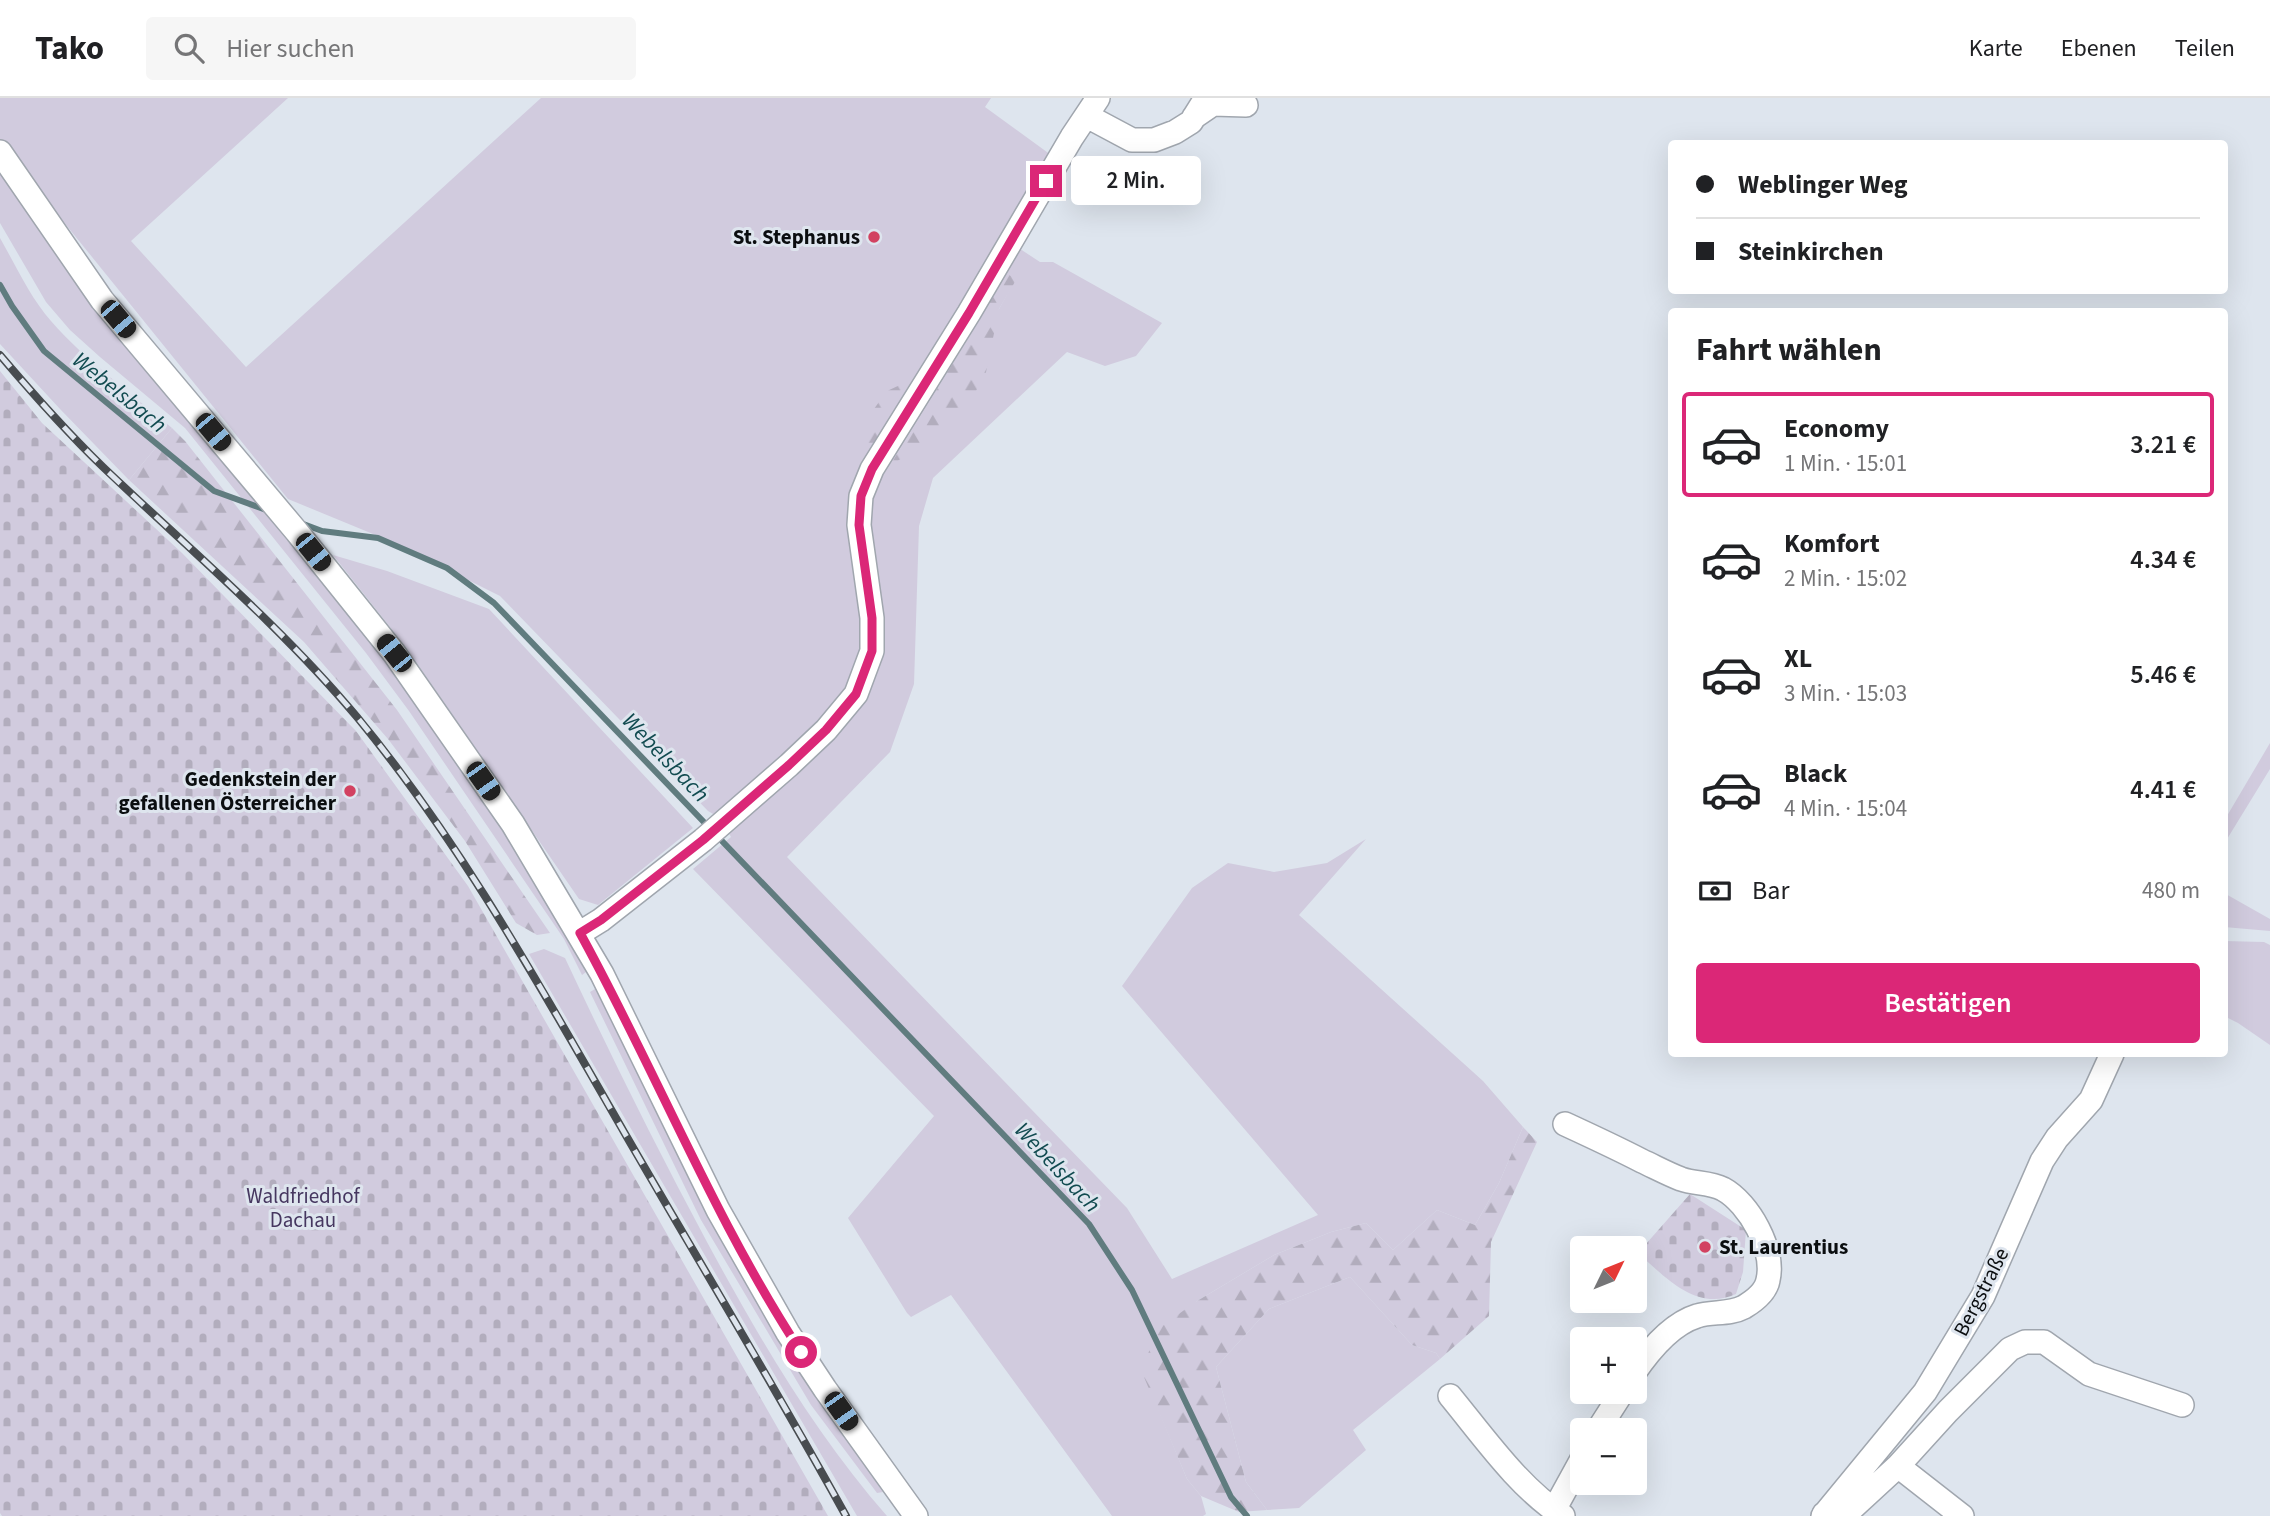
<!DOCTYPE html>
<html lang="de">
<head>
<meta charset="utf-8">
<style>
	:root { --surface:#fff; --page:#f6f6f6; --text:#202124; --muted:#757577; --line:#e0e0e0; --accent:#db2777 }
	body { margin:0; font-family:"Source Sans 3",sans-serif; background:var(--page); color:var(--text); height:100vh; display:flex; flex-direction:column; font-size:26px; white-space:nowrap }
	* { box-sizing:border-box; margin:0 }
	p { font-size:23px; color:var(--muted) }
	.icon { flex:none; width:38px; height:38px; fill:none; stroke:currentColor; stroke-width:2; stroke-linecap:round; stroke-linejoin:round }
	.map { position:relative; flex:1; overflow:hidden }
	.drawer { position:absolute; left:1668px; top:210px; width:560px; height:749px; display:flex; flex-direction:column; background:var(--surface); border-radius:7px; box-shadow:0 7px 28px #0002 }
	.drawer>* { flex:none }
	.guide { position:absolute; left:1668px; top:42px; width:560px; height:154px; border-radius:7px; box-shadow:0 7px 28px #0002; display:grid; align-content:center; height:154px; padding:0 28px; background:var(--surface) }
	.needle { width:46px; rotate:47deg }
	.tools { position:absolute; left:1570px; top:1138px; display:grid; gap:14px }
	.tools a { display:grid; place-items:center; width:77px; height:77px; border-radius:7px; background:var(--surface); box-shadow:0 7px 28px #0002; font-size:35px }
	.end { position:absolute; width:32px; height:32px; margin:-16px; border:9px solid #db2777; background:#fff; box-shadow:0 0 0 4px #fff }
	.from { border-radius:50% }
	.bubble { position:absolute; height:49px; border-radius:7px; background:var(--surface); box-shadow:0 7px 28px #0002; font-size:23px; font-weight:600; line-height:49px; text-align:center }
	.car { position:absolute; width:21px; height:42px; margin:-21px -10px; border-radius:9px; box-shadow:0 0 5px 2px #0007; background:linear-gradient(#222 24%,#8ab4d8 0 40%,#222 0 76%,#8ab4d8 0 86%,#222 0) }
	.guide b { display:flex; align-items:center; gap:24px; height:66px; font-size:26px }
	.guide b+b { border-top:2px solid var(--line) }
	.guide i { width:18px; height:18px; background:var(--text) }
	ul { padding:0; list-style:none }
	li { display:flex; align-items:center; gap:21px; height:105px; margin:0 14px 10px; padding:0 14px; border:4px solid transparent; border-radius:7px }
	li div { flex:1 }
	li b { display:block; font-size:26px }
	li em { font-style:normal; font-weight:600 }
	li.on { border-color:var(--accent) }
	li>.icon { width:63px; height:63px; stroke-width:1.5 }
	h2 { padding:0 28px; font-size:32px; line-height:84px }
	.pay { display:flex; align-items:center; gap:18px; height:77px; padding:0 28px; font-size:26px }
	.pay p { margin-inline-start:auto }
	.action { display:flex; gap:14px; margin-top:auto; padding:14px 28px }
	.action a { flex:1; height:80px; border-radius:7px; background:var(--accent); color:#fff; font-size:28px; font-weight:600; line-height:80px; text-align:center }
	header { display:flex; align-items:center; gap:42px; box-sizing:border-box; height:98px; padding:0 35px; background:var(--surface); border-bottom:2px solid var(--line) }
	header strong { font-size:33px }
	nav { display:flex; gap:38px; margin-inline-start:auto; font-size:24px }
	.search { width:490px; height:63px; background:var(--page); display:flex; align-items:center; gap:18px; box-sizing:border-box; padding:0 24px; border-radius:7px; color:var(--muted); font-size:26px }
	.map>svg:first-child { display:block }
	.green { fill:#d1cbde; fill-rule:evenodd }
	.forest { fill:url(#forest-firs) }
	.cemetery { fill:url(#cemetery-stones) }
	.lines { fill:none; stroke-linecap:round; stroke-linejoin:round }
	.stream { stroke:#607c7f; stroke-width:6 }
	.minor-casing { stroke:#a0a6ae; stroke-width:26 }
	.minor { stroke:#fff; stroke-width:23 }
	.rail-casing { stroke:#484c50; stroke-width:8 }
	.rail { stroke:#dee5ee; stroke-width:5; stroke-dasharray:16; stroke-linecap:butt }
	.route { stroke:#db2777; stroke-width:9 }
	.poi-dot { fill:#d24261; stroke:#dee5ee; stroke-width:2.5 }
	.labels { text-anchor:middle; stroke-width:6; stroke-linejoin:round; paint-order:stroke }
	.poi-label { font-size:21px; font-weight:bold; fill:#0b0e10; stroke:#dee5ee; text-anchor:end }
	.park-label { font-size:21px; fill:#463760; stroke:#dee5ee }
	.street-label { font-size:21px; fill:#0b0e10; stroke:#dee5ee }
	.water-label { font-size:23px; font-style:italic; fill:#114b50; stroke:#dee5ee }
</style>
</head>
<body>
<header>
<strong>Tako</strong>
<div class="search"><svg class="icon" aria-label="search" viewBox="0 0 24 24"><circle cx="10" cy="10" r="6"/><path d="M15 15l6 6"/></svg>Hier suchen</div>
<nav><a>Karte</a><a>Ebenen</a><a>Teilen</a></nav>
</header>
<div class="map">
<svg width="2270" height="1418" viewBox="0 0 2270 1418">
	<defs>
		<pattern id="forest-firs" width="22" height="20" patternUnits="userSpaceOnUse" patternTransform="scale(1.75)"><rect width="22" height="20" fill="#d1cbde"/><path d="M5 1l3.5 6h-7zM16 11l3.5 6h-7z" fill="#b2adbd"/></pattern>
		<pattern id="cemetery-stones" width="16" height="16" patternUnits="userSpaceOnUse" patternTransform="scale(1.75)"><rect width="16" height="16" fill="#d1cbde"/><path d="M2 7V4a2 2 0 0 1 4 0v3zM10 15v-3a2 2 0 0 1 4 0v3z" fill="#b2adbd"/></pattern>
	</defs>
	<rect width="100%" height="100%" fill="#dee5ee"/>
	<path class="green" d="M0 0H288L131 143 246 269 541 0H991L985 9 1062 65 1014 147 1040 164H1053L1162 225 1136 258 1105 268 1067 254 933 380 919 428 914 586 890 654 787 759 1127 1110 1172 1181 1318 1117 1122 888 1192 790 1228 765 1274 774 1327 765 1366 741 1299 817 1483 983 1523 1029 1499 1085 1475 1127 1437 1112 1393 1152 1366 1125 1331 1134 1274 1157 1197 1203 1142 1272 1187 1381 1201 1398 1206 1416 1203 1418H1112L951 1197 911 1219 907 1215 848 1120 934 1018 693 771 731 739 720 720 708 713 500 498 390 443 288 401 7 54 0 41ZM1006 175 1015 182 999 211 890 368 980 221Z
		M0 70 232 371 399 577 486 703 586 874 582 877 564 841 409 613 366 555 185 330 100 259 70 232 46 204 0 125Z
		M0 140C16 168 30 199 51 223 86 263 131 295 172 330L129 382 60 311 0 246Z
		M333 457 387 473 489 511 693 730 598 807 579 801 405 548Z
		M2270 645V671L2224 746V723Z
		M2224 795 2270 821V833L2224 829Z
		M2224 843 2264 844 2270 847V947L2238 925 2224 918Z
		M544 851 565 860C610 956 657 1051 707 1144 759 1240 815 1336 887 1418H857L529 856Z
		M595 891 800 1274 883 1394 877 1395 811 1307 701 1122 590 894Z
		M1350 1179 1412 1247 1436 1255 1440 1261 1353 1332 1366 1352 1299 1410 1267 1412 1246 1384 1216 1269 1269 1211Z"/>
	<path class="forest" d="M1006 174 1016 182 999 211 985 279 957 322 889 369 980 221Z
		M930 270 870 365 864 344 863 326 887 293 900 287 907 288Z
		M172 330 185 343 397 612 550 835 537 837 516 825 465 743 388 641 304 544 129 382Z
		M1523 1029 1537 1044 1491 1144 1489 1218 1440 1261 1436 1255 1412 1247 1350 1179 1269 1211 1216 1269 1246 1384 1267 1412 1239 1414 1201 1398 1187 1381 1141 1272 1159 1230 1197 1203 1274 1157 1331 1134 1366 1125 1393 1152 1437 1112 1475 1127 1499 1085Z"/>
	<path class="cemetery" d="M0 273 42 325 182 455 356 633 468 788 828 1418H2L0 1415Z
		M1690 1096 1746 1132 1743 1174 1736 1196C1697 1214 1666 1180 1638 1155Z"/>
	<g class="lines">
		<path class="stream" d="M0 187 12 208 44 253 214 393 269 413
			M298 424 322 433 378 440 447 470 494 505 1089 1126 1132 1192 1231 1399 1247 1418"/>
		<g class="minor-casing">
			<path id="minor" d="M1087 18 1132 42H1154L1175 34 1191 24 1206 0
				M1194 19 1213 6 1246 7
				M0 54 102 202 297 434 394 555 513 726 602 876 718 1112 788 1235 825 1291 916 1418
				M580 835 601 822 703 742 789 667 826 632 856 596 872 553V520L859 427 861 398 872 371 969 215 1072 39 1098 0
				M1565 1026C1591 1038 1617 1050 1642 1063 1655 1069 1668 1076 1681 1081 1695 1086 1709 1084 1723 1091 1749 1105 1775 1152 1768 1182 1766 1194 1754 1203 1744 1209 1729 1217 1712 1213 1697 1218 1671 1226 1649 1253 1634 1275
				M1450 1298C1483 1338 1519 1390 1563 1418
				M1598 1332 1623 1293
				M1898 1368 1962 1418
				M1554 1412 1582 1361
				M1824 1416 1848 1414 1898 1368 1948 1313 2010 1251 2025 1244H2044L2089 1276 2182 1307
				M1823 1418 1925 1294 1983 1198 2042 1063 2057 1040 2091 1002 2112 956"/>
		</g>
		<use href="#minor" class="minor"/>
		<g class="rail-casing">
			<path id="rail" d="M0 257C33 296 67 334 103 369 189 451 281 528 357 619 462 746 542 892 624 1034 698 1162 775 1289 846 1418"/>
		</g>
		<use href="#rail" class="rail"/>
	</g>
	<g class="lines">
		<path class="route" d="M801 1254C714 1121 656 973 580 835L601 822 703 742 789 667 826 632 856 596 872 553V520L859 427 861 398 872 371 969 215 1046 83"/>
	</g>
	<g class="poi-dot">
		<circle cx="874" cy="139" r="7"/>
		<circle cx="350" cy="693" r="7"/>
		<circle cx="1705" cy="1149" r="7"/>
	</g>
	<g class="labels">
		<g class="poi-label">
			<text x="860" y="146">St. Stephanus</text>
			<text x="336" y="688">Gedenkstein der<tspan x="336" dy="24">gefallenen Österreicher</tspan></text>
			<text x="1719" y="1156" text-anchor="start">St. Laurentius</text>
		</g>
		<g class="park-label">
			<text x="303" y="1105">Waldfriedhof<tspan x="303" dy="24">Dachau</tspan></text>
		</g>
		<g class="street-label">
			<text transform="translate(1981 1194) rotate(-63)" y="7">Bergstraße</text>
		</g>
		<g class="water-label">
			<text transform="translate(120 294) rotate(39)" y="8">Webelsbach</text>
			<text transform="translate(666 659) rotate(46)" y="8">Webelsbach</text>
			<text transform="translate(1058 1069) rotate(47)" y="8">Webelsbach</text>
		</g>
	</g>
</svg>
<div class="tools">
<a><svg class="needle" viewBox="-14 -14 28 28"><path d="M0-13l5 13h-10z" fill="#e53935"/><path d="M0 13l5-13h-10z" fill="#757577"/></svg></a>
<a>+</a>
<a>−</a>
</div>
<i class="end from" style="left:801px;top:1254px"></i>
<i class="end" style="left:1046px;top:83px"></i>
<div class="bubble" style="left:1071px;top:58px;width:130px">2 Min.</div>
<i class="car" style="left:118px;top:221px;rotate:140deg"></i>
<i class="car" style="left:213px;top:334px;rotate:140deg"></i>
<i class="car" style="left:313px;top:454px;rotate:141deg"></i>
<i class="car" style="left:394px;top:555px;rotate:321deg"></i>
<i class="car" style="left:483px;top:683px;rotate:145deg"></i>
<i class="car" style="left:841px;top:1313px;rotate:145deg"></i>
<div class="guide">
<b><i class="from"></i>Weblinger Weg</b>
<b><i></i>Steinkirchen</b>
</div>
<section class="drawer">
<h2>Fahrt wählen</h2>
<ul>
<li class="on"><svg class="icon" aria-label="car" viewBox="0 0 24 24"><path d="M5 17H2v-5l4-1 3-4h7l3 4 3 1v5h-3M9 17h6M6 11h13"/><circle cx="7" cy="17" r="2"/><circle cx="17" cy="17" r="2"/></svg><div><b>Economy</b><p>1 Min. · 15:01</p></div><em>3.21 €</em></li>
<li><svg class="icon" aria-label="car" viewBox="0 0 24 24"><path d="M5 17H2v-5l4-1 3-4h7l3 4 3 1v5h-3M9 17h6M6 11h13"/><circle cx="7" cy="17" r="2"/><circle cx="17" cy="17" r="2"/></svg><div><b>Komfort</b><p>2 Min. · 15:02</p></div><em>4.34 €</em></li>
<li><svg class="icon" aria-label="car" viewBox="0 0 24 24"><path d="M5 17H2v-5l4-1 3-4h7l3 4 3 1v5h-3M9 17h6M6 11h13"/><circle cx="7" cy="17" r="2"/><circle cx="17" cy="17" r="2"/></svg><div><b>XL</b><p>3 Min. · 15:03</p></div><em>5.46 €</em></li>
<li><svg class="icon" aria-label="car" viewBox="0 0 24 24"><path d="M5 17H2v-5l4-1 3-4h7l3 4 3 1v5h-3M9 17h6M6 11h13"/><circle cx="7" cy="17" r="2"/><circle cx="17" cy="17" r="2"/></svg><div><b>Black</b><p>4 Min. · 15:04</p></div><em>4.41 €</em></li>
</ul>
<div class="pay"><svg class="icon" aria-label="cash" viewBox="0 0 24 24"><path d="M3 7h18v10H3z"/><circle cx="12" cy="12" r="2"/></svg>Bar<p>480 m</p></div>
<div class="action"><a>Bestätigen</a></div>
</section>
</div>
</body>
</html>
